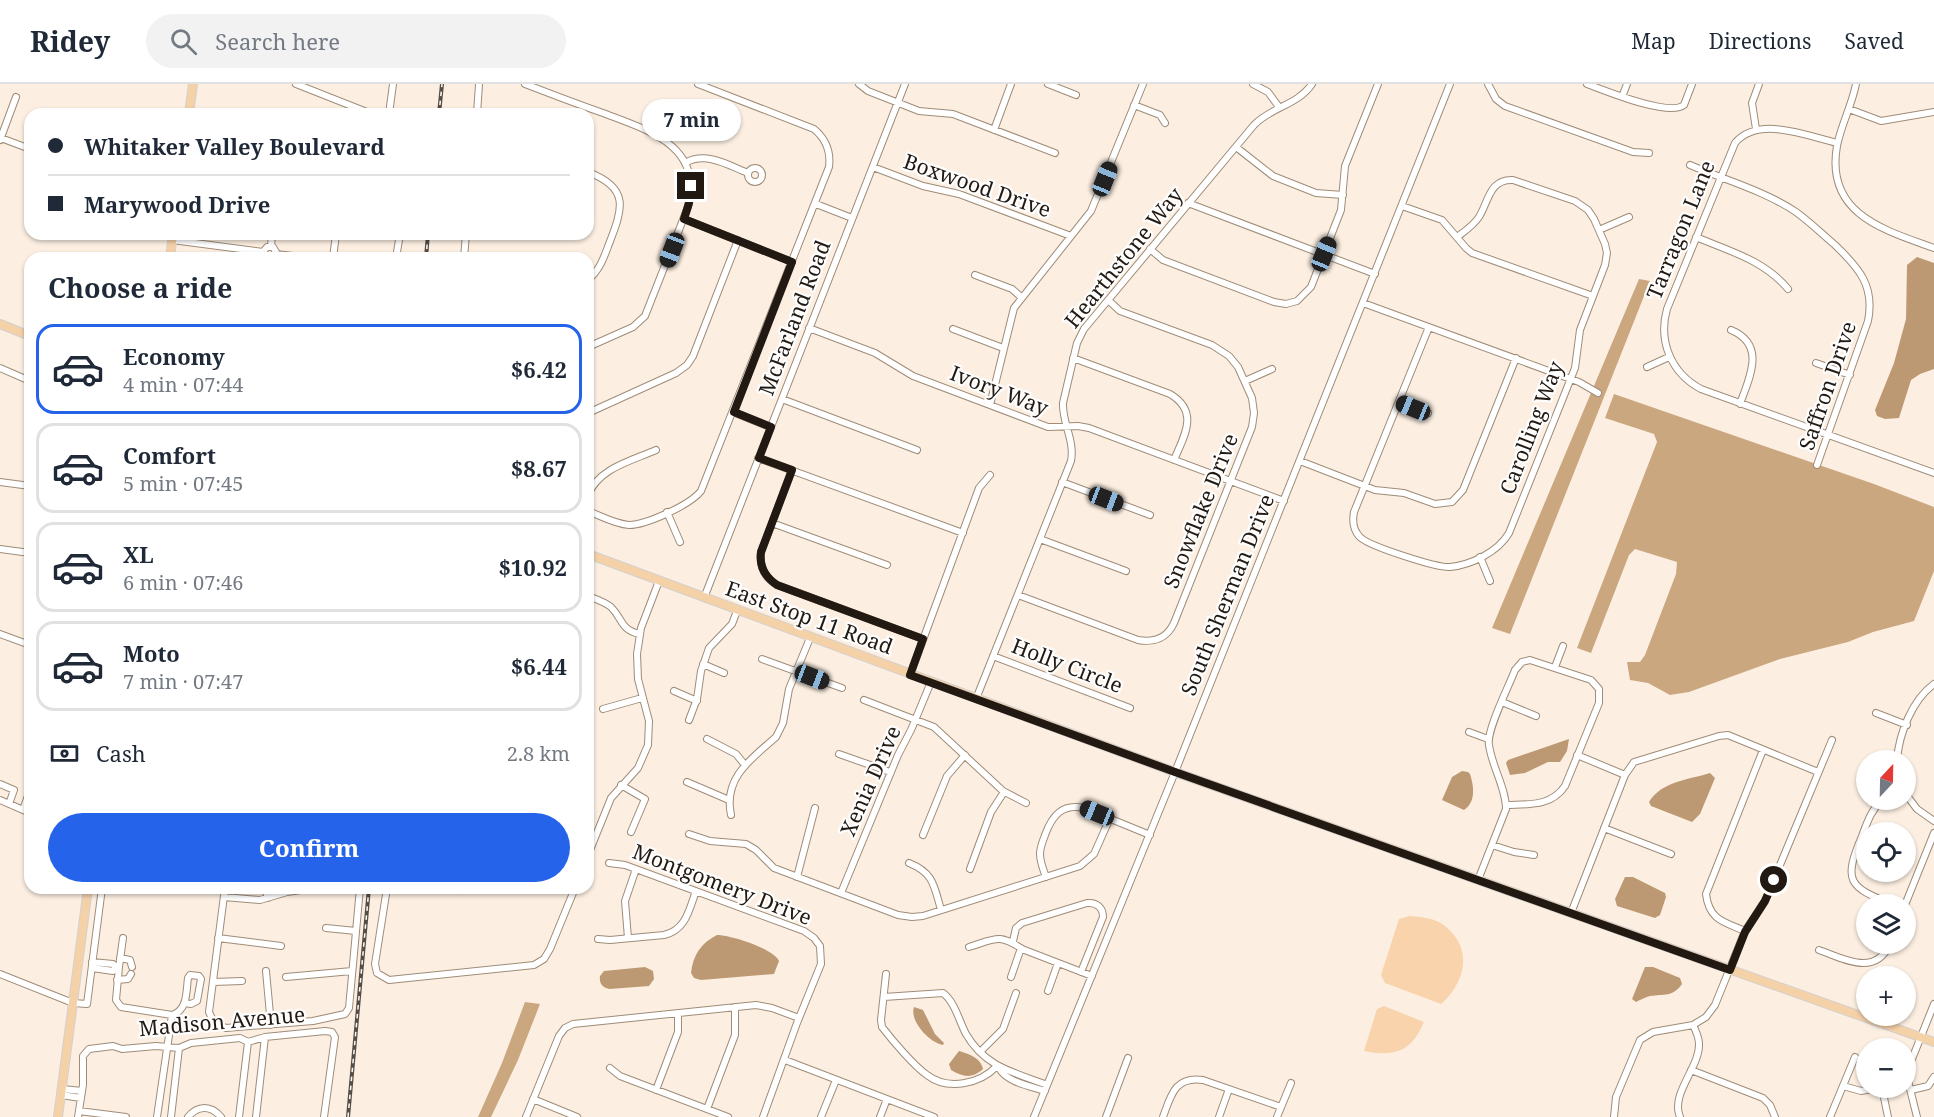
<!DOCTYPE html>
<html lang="en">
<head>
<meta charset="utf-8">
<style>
	:root { --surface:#fff; --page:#f2f2f3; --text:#1f2937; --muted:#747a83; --line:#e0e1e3; --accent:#2563eb }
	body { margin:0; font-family:"Noto Serif",serif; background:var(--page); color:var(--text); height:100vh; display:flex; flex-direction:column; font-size:22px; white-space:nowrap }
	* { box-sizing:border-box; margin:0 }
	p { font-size:20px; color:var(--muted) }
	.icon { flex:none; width:33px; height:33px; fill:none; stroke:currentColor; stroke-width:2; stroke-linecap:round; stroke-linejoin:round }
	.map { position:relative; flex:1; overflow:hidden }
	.side { position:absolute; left:24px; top:168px; width:570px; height:642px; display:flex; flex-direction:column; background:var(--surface); border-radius:18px; box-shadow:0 2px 4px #0004 }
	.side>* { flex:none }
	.guide { position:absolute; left:24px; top:24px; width:570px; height:132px; border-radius:18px; box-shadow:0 2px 4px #0004; display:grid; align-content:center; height:132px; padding:0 24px; background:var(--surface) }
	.needle { width:39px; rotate:22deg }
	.buttons { position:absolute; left:1856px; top:666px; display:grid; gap:12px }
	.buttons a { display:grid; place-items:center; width:60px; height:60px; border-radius:50%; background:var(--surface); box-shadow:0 2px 4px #0004; font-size:30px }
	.end { position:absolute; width:27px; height:27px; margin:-14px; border:8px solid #221a12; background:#fff; box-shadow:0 0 0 3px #fff }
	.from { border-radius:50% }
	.bubble { position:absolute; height:42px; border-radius:21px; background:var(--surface); box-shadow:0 2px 4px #0004; font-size:20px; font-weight:700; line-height:42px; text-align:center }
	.car { position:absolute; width:18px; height:36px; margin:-18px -9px; border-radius:8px; box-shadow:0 0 4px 2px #0007; background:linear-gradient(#222 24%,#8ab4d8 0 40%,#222 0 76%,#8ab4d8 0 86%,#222 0) }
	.guide b { display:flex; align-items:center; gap:21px; height:57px; font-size:22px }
	.guide b+b { border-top:2px solid var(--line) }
	.guide i { width:15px; height:15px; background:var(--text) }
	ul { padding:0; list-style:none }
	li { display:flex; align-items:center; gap:18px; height:90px; margin:0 12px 9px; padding:0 12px; border:3px solid var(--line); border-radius:18px }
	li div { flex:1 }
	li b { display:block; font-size:22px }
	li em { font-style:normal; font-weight:700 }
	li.current { border-color:var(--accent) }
	li>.icon { width:54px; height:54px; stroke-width:1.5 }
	h2 { padding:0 24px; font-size:27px; line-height:72px }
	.pay { display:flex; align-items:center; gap:15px; height:66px; padding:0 24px; font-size:22px }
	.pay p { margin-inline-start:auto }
	.button { display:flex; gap:12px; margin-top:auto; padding:12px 24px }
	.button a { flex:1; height:69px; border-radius:36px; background:var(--accent); color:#fff; font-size:24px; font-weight:700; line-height:69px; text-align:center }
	header { display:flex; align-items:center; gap:36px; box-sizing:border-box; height:84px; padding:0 30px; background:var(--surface); border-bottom:2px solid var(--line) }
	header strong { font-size:28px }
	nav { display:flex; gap:33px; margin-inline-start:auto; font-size:21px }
	.search { width:420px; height:54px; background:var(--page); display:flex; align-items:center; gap:15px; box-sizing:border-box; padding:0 21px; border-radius:33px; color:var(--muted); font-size:22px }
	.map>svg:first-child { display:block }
	.green { fill:#f8d3ac }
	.forest { fill:#cba780 }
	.water { fill:#bd9973 }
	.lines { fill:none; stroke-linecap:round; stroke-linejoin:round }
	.minor-casing { stroke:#9f8c77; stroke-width:8 }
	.major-casing { stroke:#d3d1d0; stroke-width:10 }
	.minor { stroke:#fff; stroke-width:6 }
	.major { stroke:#f5d1a8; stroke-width:8 }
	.rail-casing { stroke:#564d44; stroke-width:4 }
	.rail { stroke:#fefefe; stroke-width:1.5; stroke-dasharray:4.5; stroke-linecap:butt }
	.route { stroke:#221a12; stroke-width:8 }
	.labels { text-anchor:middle; stroke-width:4.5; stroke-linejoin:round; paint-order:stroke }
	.street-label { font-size:21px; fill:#221a12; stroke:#fefefe }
</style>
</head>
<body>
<header>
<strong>Ridey</strong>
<div class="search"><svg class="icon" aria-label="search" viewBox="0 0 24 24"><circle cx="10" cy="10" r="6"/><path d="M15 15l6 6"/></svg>Search here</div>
<nav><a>Map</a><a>Directions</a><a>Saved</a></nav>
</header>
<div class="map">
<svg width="1934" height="1033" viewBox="0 0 1934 1033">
	<rect width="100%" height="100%" fill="#fcefe2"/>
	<path class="green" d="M1409 832C1422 833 1435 834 1445 842 1474 865 1465 899 1441 920L1385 899 1381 891 1399 835Z
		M1384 922 1424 938C1411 968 1395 973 1364 967L1377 925Z"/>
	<path class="forest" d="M1639 195 1650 197 1510 550 1492 544Z
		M1614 310 1874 400 1934 423V487L1914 537 1873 548 1848 558 1780 575 1689 608 1670 611 1648 599 1630 596 1627 578H1640L1645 571 1676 490 1677 478 1635 465 1629 471 1591 569 1577 564 1657 358 1654 350 1605 334Z
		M525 918 540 920 518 976 491 1033H478L502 979Z"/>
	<path class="water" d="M1917 173 1934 179V285L1920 290 1911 296 1899 334 1885 335 1877 332 1875 326 1894 279 1906 235 1907 181Z
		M1569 655 1567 667 1560 678H1548L1525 689 1510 691 1506 679 1508 676Z
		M1462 687 1468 688 1470 690C1474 702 1476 718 1464 726L1442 716 1452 693Z
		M1710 689 1715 694 1700 730 1692 738 1651 722 1649 718C1662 697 1688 696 1710 689Z
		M1625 793H1633L1665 809 1666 813 1660 831 1655 834 1617 822 1615 815Z
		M717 851C731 851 774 865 779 877L774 890 701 896 694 894 691 889C693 871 701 859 717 851Z
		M645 883 653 887 654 895 649 902 610 905C602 904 599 899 600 892L604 887Z
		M1645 883H1653L1680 894 1682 900C1673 913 1664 910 1650 912 1646 913 1640 916 1636 918L1632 915Z
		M914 923 923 926 935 950 944 959 943 961C930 959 909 937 914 923Z
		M959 967C969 970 981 974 983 985 972 995 963 993 951 986L949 980Z"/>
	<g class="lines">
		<g class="minor-casing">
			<path id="minor" d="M296 0 372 30
				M525 0C551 10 577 20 603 29 647 46 704 61 688 123L645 232 633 243 588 263
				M859 0 868 7 919 27 953 30 1055 69
				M1048 0 1076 11
				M1253 0 1268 8 1279 23
				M1488 0 1496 15 1505 22 1633 68 1649 69
				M1587 0C1606 7 1669 33 1684 21L1692 0
				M1856 0C1852 21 1841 41 1837 62 1825 130 1884 146 1934 164
				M1622 13 1627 0
				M1134 21 1160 31 1165 39
				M1849 25 1881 37 1934 28
				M389 30 393 0
				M477 30 479 0
				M1756 45 1752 19 1759 0
				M994 46 1011 0
				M1 54 30 65
				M0 56 16 13
				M1837 59C1807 52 1759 31 1735 59L1667 225C1658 257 1671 289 1701 305L1934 389
				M1236 63 1273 92 1316 109 1343 111
				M685 79C706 67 728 81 748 89
				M1690 81C1725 96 1765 107 1796 128 1810 138 1822 150 1835 161 1859 184 1875 202 1868 237L1817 381
				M873 83 923 102 959 110 1071 152
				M748 91a7 7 0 1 1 14 0a7 7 0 1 1-14 0Z
				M588 88C630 104 623 124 609 160 604 173 600 186 588 196
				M1188 119 1375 190
				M816 120 852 134
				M1402 122 1442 136 1466 164 1472 169 1593 212
				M684 135 792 178
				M1599 146 1629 133
				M1696 153C1729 167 1764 176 1788 205
				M172 156 263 168
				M271 162 272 150
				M1150 165 1163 176 1274 218 1286 220 1297 217 1311 203 1341 126 1345 82 1378 0
				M263 168 267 163H273L276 168 273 174
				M276 170 310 174
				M333 174 336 150
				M396 174 400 150
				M464 174 466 150
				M975 191 1012 205 1021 213
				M1363 219 1579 298 1598 309
				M1429 243 1354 428C1352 438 1354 448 1361 454 1372 463 1437 484 1450 483 1471 481 1498 468 1509 449L1575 284 1580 246 1605 181 1607 169 1605 160 1594 135 1588 126 1575 117 1513 96C1489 95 1489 117 1479 133 1474 141 1465 147 1457 153
				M809 244 875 269 913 292 1048 343 1078 342 1089 344 1284 417
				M953 245 1003 264
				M1731 246C1767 261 1749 294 1740 320
				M1073 274 1170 310C1200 328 1184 352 1174 376
				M1816 279 1850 291
				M1647 283 1669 273
				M0 284 30 297
				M1245 297 1272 285
				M782 315 917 366
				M1399 318 1428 329
				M990 321 1014 224 1091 127 1143 0
				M733 328 770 343
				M588 329 676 289 687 281 693 272 738 156
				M758 374 963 449
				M1300 377 1375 406 1404 409 1435 420 1452 418 1463 406 1516 274
				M792 386 761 468C759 482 764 493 777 501L923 555
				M0 398 30 402
				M1062 398 1150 431
				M588 411C599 384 631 377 656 366
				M588 427C601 432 615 440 629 441 646 441 690 421 701 407L829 83C831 67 826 55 814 45L698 0
				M667 428 680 458
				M772 439 887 481
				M1040 455 1126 487
				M0 465 30 469
				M1480 473 1490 497
				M1018 511 1138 556C1154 559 1167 554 1174 539L1252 343 1254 329 1252 314 1238 283 1229 272 1212 261 1120 227 1108 216
				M588 512C596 515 605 518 611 523 623 535 620 545 639 550
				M704 514 905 0
				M0 550 30 561
				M993 572 1130 624
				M762 575 842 604
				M703 580 724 589
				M1555 583 1563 562
				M910 591 979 404 990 391
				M674 607 697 617
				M976 615 1071 377C1075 356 1062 339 1063 319L1077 259 1084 245 1254 41C1271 23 1298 21 1312 0
				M864 616 934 643 1003 707 1026 719
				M1502 618 1536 632
				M603 625 642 614
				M1876 629 1907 641
				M689 636 697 615 701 587 709 564 732 540 737 527
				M1469 648 1488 655
				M707 655 736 670 745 681
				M839 670 890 688
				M1577 671 1625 691
				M1897 676C1899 650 1912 616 1934 600
				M687 698 729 716
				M0 700 14 706 9 720
				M621 701 645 715 631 748
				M1905 709 1917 725 1934 737
				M0 716 30 729
				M1882 716C1871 726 1867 739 1862 752 1843 797 1848 803 1892 820
				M23 726 30 706
				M731 731C723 694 751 675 776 653L783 639 789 605 810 554
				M1604 744 1671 770
				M689 750 710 757 746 760 756 766 774 784 898 831 912 833 923 832 1080 782 1094 770 1110 734
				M923 751 947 692 965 671
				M1492 761 1514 768 1534 771
				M588 771 611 714 638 684 648 661 649 637 638 595 637 570 641 544 659 497
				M609 779 625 781 804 847 814 854 820 862 821 880 797 939 763 1033
				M909 779C934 789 934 802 941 826
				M970 785 991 728 1004 708
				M797 793 815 724
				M1046 793C1043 785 1040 778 1040 770 1040 763 1043 757 1045 751 1052 732 1062 719 1084 724L1150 751
				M1478 796 1506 725C1506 704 1492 683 1489 661 1486 647 1509 602 1515 586L1522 578 1530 576 1591 596 1599 605V619L1565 702C1551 723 1528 720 1506 721
				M225 804 209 928 214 939 226 944 313 937 345 930 349 924 360 804
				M265 804 268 814
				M343 804 360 805
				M387 804 375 880 377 889 389 896 534 881 544 875 550 865 575 804
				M458 806 459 804
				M841 809 898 671 911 646 931 598
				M224 813 260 816 287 808 315 804
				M1905 821 1934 749
				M1571 829 1625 691 1634 678 1719 652 1728 651 1818 688
				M326 844 356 847
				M1745 847C1724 838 1709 836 1706 810L1763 666
				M218 854 281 862
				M628 854 625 817 636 785
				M598 855 610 856 664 851C686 846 689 826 696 807
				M1013 857 1016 844 1022 839 1087 819C1097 818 1103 824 1103 833L1081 888
				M969 863C995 855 999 849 1022 865L1092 892
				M1819 866C1844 875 1875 893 1890 860
				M120 874 130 876 132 883
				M92 878 113 880 116 883
				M119 883 116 916 121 923 172 931 157 1033
				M92 884 113 887 116 883H119L123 854
				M266 887 271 941
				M0 890 73 919 87 920 102 804
				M886 890 881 936 882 943C892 956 914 982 927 991 948 1007 980 1000 997 982
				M286 893 352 887
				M1011 893 1021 864
				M117 896 128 895 131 890
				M213 898 242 897
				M1048 907 1058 879
				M884 913 943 909C955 918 959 937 966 950 985 983 1013 988 1047 1001
				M172 931C188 926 186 908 188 894L190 891 199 892 201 895 197 917 191 920 184 919
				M1878 964 1880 960
				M980 968 1003 945 1016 909
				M785 976 934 1033
				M610 984 620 992 728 1033
				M999 984C1006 998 1030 1002 1045 1007
				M1691 986 1763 1014 1770 1021 1775 1033
				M1843 1002 1861 1007 1877 1004
				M1882 1004 1888 1033
				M62 1005 82 1007
				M656 1006 678 948V929
				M1911 1006 1928 1002 1934 993
				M61 1011 81 1014
				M533 1015 577 1033
				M707 1025 735 951V923
				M79 1027 126 1033
				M78 1033 83 1001V972L89 965 113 962 122 965 156 962 179 964 191 959 240 954 248 958 265 953 325 947 332 948 335 953 324 1033
				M171 1033 179 964
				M188 1033C198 1021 211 1021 221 1033
				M239 1033 248 958
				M256 1033 265 953
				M526 1033 559 952 565 944 573 940 756 921 772 924 799 934
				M821 1033 836 996
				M880 1033 887 1015
				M1034 1033 1175 688 1450 0
				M1106 1033 1128 974
				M1163 1033C1171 1011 1175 992 1203 996L1281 1023
				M1219 1033 1229 1005
				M1277 1033 1291 999
				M1614 1033 1616 1013 1640 956 1653 948 1693 941 1706 933 1715 921 1745 847 1765 817 1832 656
				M1680 1033C1670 1010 1700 983 1699 960 1699 953 1696 947 1693 941
				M1830 1033 1855 973
				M1917 1033 1908 997V985L1934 920"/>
		</g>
		<g class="major-casing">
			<path id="major" d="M189 30 193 0
				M170 174 173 150
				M0 240 30 252
				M588 470 1175 688 1934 958
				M58 1033 88 804"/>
		</g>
		<use href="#minor" class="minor"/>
		<use href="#major" class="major"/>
		<g class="rail-casing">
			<path id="rail" d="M439 30 442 0
				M426 174 428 150
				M348 1033 369 804"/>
		</g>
		<use href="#rail" class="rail"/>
	</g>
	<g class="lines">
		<path class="route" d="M691 102 689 119 684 135 792 178 734 328 771 343 759 374 792 386 761 468C759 483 765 493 777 501L923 555 910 591 1175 688 1730 886 1745 848 1765 817 1774 796"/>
	</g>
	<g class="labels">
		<g class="street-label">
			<text transform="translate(977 102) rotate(19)" y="7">Boxwood Drive</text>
			<text transform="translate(1681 146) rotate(-68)" y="7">Tarragon Lane</text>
			<text transform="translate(1124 174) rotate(-51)" y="7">Hearthstone Way</text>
			<text transform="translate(795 234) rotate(-69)" y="7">McFarland Road</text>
			<text transform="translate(1828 302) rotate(-71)" y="7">Saffron Drive</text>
			<text transform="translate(999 307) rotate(21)" y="7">Ivory Way</text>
			<text transform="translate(1532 344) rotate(-69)" y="7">Carolling Way</text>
			<text transform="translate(1201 427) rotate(-68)" y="7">Snowflake Drive</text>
			<text transform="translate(1228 511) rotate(-68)" y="7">South Sherman Drive</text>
			<text transform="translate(809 534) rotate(20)" y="7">East Stop 11 Road</text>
			<text transform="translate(1067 582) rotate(21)" y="7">Holly Circle</text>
			<text transform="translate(871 697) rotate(-66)" y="7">Xenia Drive</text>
			<text transform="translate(722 801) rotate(21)" y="7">Montgomery Drive</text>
			<text transform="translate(222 938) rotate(-5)" y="7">Madison Avenue</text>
		</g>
	</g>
</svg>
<div class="buttons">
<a><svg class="needle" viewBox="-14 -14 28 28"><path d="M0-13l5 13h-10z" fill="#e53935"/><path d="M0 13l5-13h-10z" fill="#747a83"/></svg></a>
<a><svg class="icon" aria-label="locate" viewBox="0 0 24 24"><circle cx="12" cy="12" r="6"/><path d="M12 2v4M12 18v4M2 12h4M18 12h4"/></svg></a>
<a><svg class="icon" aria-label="layers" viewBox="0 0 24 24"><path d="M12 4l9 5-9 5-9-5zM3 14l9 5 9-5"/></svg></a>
<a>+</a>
<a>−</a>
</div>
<i class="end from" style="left:1774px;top:796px"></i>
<i class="end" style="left:691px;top:102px"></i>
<div class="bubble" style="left:642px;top:15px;width:99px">7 min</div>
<i class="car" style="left:1105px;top:95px;rotate:22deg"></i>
<i class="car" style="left:672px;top:166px;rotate:201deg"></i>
<i class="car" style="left:1324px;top:170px;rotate:22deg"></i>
<i class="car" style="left:1413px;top:324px;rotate:292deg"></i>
<i class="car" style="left:1106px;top:415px;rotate:111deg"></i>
<i class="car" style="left:812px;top:593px;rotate:111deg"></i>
<i class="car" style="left:1097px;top:729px;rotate:292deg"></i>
<div class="guide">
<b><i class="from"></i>Whitaker Valley Boulevard</b>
<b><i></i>Marywood Drive</b>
</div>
<section class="side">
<h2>Choose a ride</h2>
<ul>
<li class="current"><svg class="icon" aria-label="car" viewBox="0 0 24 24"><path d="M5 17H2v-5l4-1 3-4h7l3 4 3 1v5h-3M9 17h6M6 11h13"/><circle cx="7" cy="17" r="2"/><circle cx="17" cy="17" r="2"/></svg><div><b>Economy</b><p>4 min · 07:44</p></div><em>$6.42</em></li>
<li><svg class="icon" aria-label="car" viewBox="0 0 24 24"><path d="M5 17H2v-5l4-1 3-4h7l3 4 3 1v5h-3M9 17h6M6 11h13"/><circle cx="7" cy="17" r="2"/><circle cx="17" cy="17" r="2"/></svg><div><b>Comfort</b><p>5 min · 07:45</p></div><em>$8.67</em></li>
<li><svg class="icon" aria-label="car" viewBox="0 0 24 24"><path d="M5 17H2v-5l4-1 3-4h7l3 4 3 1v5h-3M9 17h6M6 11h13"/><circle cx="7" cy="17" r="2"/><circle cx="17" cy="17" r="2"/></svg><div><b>XL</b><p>6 min · 07:46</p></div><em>$10.92</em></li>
<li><svg class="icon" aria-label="car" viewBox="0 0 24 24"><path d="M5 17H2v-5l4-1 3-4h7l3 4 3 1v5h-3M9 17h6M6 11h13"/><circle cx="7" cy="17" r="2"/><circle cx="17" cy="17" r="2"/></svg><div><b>Moto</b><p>7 min · 07:47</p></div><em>$6.44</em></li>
</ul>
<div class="pay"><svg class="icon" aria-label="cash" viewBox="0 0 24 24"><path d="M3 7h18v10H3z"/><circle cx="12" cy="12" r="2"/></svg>Cash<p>2.8 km</p></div>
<div class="button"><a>Confirm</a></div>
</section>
</div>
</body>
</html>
